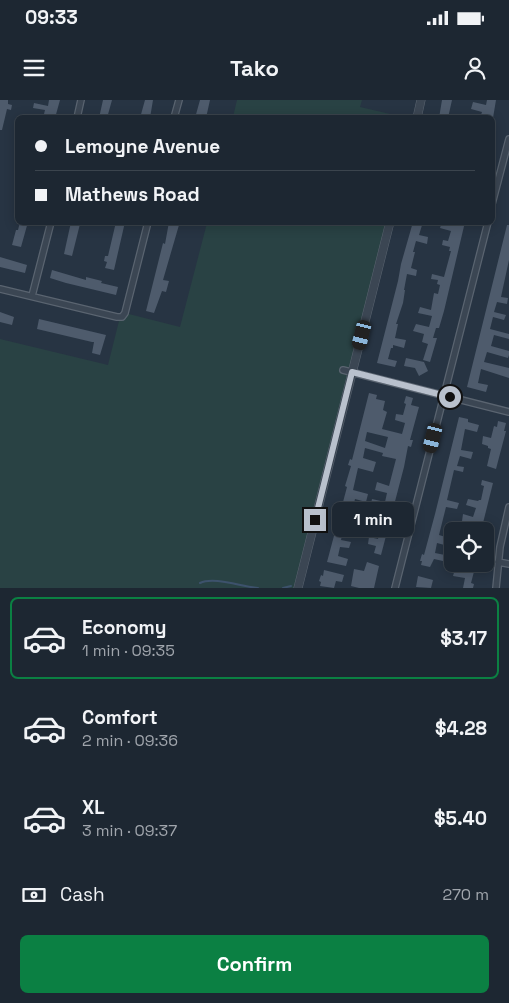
<!DOCTYPE html>
<html lang="en">
<head>
<meta charset="utf-8">
<style>
	:root { --surface:#1d2732; --page:#252f3a; --text:#f1f3f6; --muted:#a0a5ac; --line:#3b444d; --accent:#0b8043 }
	body { margin:0; font-family:"Space Grotesk",sans-serif; background:var(--page); color:var(--text); height:100vh; display:flex; flex-direction:column; font-size:19px; white-space:nowrap }
	* { box-sizing:border-box; margin:0 }
	p { font-size:16px; color:var(--muted) }
	.icon { flex:none; width:28px; height:28px; fill:none; stroke:currentColor; stroke-width:2; stroke-linecap:round; stroke-linejoin:round }
	.map { position:relative; height:488px; overflow:hidden }
	.side { display:flex; flex-direction:column; background:var(--surface); flex:1 }
	.side>* { flex:none }
	.top-card { position:absolute; left:15px; top:15px; width:480px; height:110px; border-radius:8px; box-shadow:0 2px 12px #0003,0 0 0 1px var(--line); display:grid; align-content:center; height:110px; padding:0 20px; background:var(--surface) }
	.buttons { position:absolute; left:444px; top:422px; display:grid; gap:10px }
	.buttons a { display:grid; place-items:center; width:50px; height:50px; border-radius:8px; background:var(--surface); box-shadow:0 2px 12px #0003,0 0 0 1px var(--line); font-size:25px }
	.end { position:absolute; width:22px; height:22px; margin:-11px; border:6px solid #b9c1cd; background:#111; box-shadow:0 0 0 2px #111 }
	.from { border-radius:50% }
	.bubble { position:absolute; height:35px; border-radius:8px; background:var(--surface); box-shadow:0 2px 12px #0003,0 0 0 1px var(--line); font-size:16px; font-weight:700; line-height:35px; text-align:center }
	.car { position:absolute; width:15px; height:30px; margin:-15px -8px; border-radius:6px; box-shadow:0 0 4px 1px #0007; background:linear-gradient(#222 24%,#8ab4d8 0 40%,#222 0 76%,#8ab4d8 0 86%,#222 0) }
	.top-card b { display:flex; align-items:center; gap:18px; height:48px; font-size:19px }
	.top-card b+b { border-top:1px solid var(--line) }
	.top-card i { width:12px; height:12px; background:var(--text) }
	ul { padding:9px 0 0; list-style:none }
	li { display:flex; align-items:center; gap:15px; height:82px; margin:0 10px 8px; padding:0 10px; border:2px solid transparent; border-radius:8px }
	li div { flex:1 }
	li b { display:block; font-size:19px }
	li em { font-style:normal; font-weight:700 }
	li.selected { border-color:var(--accent) }
	li>.icon { width:45px; height:45px; stroke-width:1.5 }
	.pay { display:flex; align-items:center; gap:12px; height:55px; padding:0 20px; font-size:19px }
	.pay p { margin-inline-start:auto }
	.button { display:flex; gap:10px; margin-top:auto; padding:10px 20px }
	.button a { flex:1; height:58px; border-radius:8px; background:var(--accent); color:#fff; font-size:20px; font-weight:700; line-height:58px; text-align:center }
	.status { display:flex; justify-content:space-between; align-items:center; height:35px; padding:0 25px; background:var(--surface); direction:ltr }
	.status svg { height:14px; fill:currentColor }
	header { display:flex; justify-content:space-between; align-items:center; height:65px; padding:0 20px; background:var(--surface); font-size:22px; font-weight:700 }
	.map>svg:first-child { display:block }
	.green { fill:#294244 }
	.lines { fill:none; stroke-linecap:round; stroke-linejoin:round }
	.stream { stroke:#3d526c; stroke-width:2 }
	.building { fill:#4e5b6c; fill-rule:evenodd }
	.minor-casing { stroke:#5a6470; stroke-width:8 }
	.tertiary-casing { stroke:#5a6470; stroke-width:9 }
	.minor { stroke:#3b4653; stroke-width:5.5 }
	.tertiary { stroke:#3b4653; stroke-width:8 }
	.route { stroke:#b9c1cd; stroke-width:6 }
</style>
</head>
<body>
<div class="status"><b>09:33</b><svg viewBox="0 0 49 12"><path d="M0 12V9h3v3zM5 12V6h3v6zM10 12V3h3v9zM15 12V0h3v12zM26 1h20v11H26zM47 4h2v5h-2z"/></svg></div>
<header><svg class="icon" aria-label="menu" viewBox="0 0 24 24"><path d="M4 6h16M4 12h16M4 18h16"/></svg>Tako<svg class="icon" aria-label="person" viewBox="0 0 24 24"><circle cx="12" cy="8" r="4"/><path d="M4 21q1-7 8-7t8 7"/></svg></header>
<div class="map">
<svg width="509" height="488" viewBox="0 0 509 488">
	<rect width="100%" height="100%" fill="#273443"/>
	<path class="green" d="M237 0H362L360 7 403 17H233Z
		M207 123H390L298 488H0V239L108 265 120 217 125 213 180 227Z"/>
	<g class="lines">
		<path class="stream" d="M200 483C214 476 242 487 258 488
			M283 488 291 486"/>
	</g>
	<path class="building" d="M0 0H8V4L12 5 11 10 7 9 2 30H0Z
		M49 0H60L55 18H47V15L44 14 45 10 33 8 34 3 48 6Z
		M103 0H112L107 18H99Z
		M145 0H153L150 18H140Z
		M200 0H210L206 18H195Z
		M442 0H452L448 18H439Z
		M487 0H496L493 18H480L482 12 471 9 473 2 486 5Z
		M20 122H28L21 147 12 145 16 130H18Z
		M71 122 80 124 72 156 64 154Z
		M116 122H125L114 170 105 168 107 162 104 161 105 156H108Z
		M169 122 179 125 163 180 169 181 166 192 162 191 154 213 146 211 163 143 165 144Z
		M413 122H423L419 135 428 137 427 144 416 141 413 152H415L411 168 417 170 416 176 407 174 404 190H405L403 203 396 224H398L395 238 406 240 404 248 393 245V248H391L388 259 397 261 395 267 377 263 398 181 401 164Z
		M442 122H465L444 211 439 228H436L433 238H437L430 262 423 260 428 244 422 242 424 234 413 231 416 224 429 227 432 216 418 213 420 207 431 210 434 193 438 194 440 185 437 184 438 180 431 179 432 174 444 177 451 151H449L450 147 442 145 443 140 448 141 451 131 440 128Z
		M507 125H509V160L501 197 508 198 507 204 497 202 494 212 506 215 504 220 493 217 490 229 509 234V239L494 235 491 246 509 251V255L508 258 487 252 484 262 509 268V278L481 269 478 283 488 285 486 292 467 287Z
		M0 157 27 165 25 173 0 167Z
		M52 170 86 180V177L102 181 101 183 118 187 116 195 66 183 50 178Z
		M0 212 14 217 12 225 0 222Z
		M39 219 106 235 100 255 92 253 94 242H92L37 229Z
		M406 258 424 262 428 271 419 276 415 268 404 266Z
		M369 293 377 295 376 299 385 301 383 310 387 312 382 329 402 334 405 323 395 320 396 314 403 315 406 304 404 303 406 296 413 298 411 305 419 307 410 340H413L411 347 408 346 404 367 381 455 374 453 376 446 368 444 369 437 378 439 383 418H381L382 414 379 413 380 410 370 408 372 399 385 402 387 393 375 390 377 382 389 386 396 359 382 356 383 353 365 348 363 358 376 362 373 372 358 368 353 390 368 394 366 402 355 399 353 408 360 410 358 417 349 414 347 421H345L341 440 351 442 349 448 340 447 338 456 348 459 346 466 327 462 347 387 345 386 351 366 348 365 350 359 352 360ZM367 332 388 337 385 348 365 341Z
		M459 317 468 319V322L479 325 477 332 465 329 461 350 473 352 471 359 460 356 457 366 464 367 463 372 454 370 447 400 459 403 457 409 446 407 439 435 452 439V447L437 443 435 453 445 455 443 461 434 459 430 467 421 465 422 461H420L422 454 424 455 435 414Z
		M498 321 506 323 504 331H506L496 369 487 366 491 349 488 348V346L482 344 483 336 491 338 494 326 497 327Z
		M482 380 493 383 481 431H471L473 423 462 421 463 414 473 417 476 408 466 405 468 399 478 401 479 400H481L484 386 481 385Z
		M367 462 379 466 374 488H359L351 486 354 469 364 471Z
		M466 464H476L471 483 474 484 473 488H463L465 478 453 476 455 469 465 471Z
		M324 470 344 475 342 482 336 481 334 488 320 486 321 482 319 481 321 475 323 476Z
		M418 476 433 480 431 488 416 487Z"/>
	<g class="lines">
		<g class="minor-casing">
			<path id="minor" d="M77 18 81 0
				M174 18 179 0
				M492 104 509 39
				M0 189 117 217H122L125 213 148 122
				M32 196 51 122
				M343 270 509 312
				M498 462 509 464
				M395 488 488 122
				M496 488 500 447 509 407"/>
		</g>
		<g class="tertiary-casing">
			<path id="tertiary" d="M417 18 421 0
				M298 488 390 122"/>
		</g>
		<use href="#minor" class="minor"/>
		<use href="#tertiary" class="tertiary"/>
	</g>
	<g class="lines">
		<path class="route" d="M315 420 352 272 450 297"/>
	</g>
</svg>
<div class="buttons">
<a><svg class="icon" aria-label="locate" viewBox="0 0 24 24"><circle cx="12" cy="12" r="6"/><path d="M12 2v4M12 18v4M2 12h4M18 12h4"/></svg></a>
</div>
<i class="end from" style="left:450px;top:297px"></i>
<i class="end" style="left:315px;top:420px"></i>
<div class="bubble" style="left:332px;top:402px;width:82px">1 min</div>
<i class="car" style="left:362px;top:235px;rotate:194deg"></i>
<i class="car" style="left:433px;top:338px;rotate:194deg"></i>
<div class="top-card">
<b><i class="from"></i>Lemoyne Avenue</b>
<b><i></i>Mathews Road</b>
</div>
</div>
<section class="side">
<ul>
<li class="selected"><svg class="icon" aria-label="car" viewBox="0 0 24 24"><path d="M5 17H2v-5l4-1 3-4h7l3 4 3 1v5h-3M9 17h6M6 11h13"/><circle cx="7" cy="17" r="2"/><circle cx="17" cy="17" r="2"/></svg><div><b>Economy</b><p>1 min · 09:35</p></div><em>$3.17</em></li>
<li><svg class="icon" aria-label="car" viewBox="0 0 24 24"><path d="M5 17H2v-5l4-1 3-4h7l3 4 3 1v5h-3M9 17h6M6 11h13"/><circle cx="7" cy="17" r="2"/><circle cx="17" cy="17" r="2"/></svg><div><b>Comfort</b><p>2 min · 09:36</p></div><em>$4.28</em></li>
<li><svg class="icon" aria-label="car" viewBox="0 0 24 24"><path d="M5 17H2v-5l4-1 3-4h7l3 4 3 1v5h-3M9 17h6M6 11h13"/><circle cx="7" cy="17" r="2"/><circle cx="17" cy="17" r="2"/></svg><div><b>XL</b><p>3 min · 09:37</p></div><em>$5.40</em></li>
</ul>
<div class="pay"><svg class="icon" aria-label="cash" viewBox="0 0 24 24"><path d="M3 7h18v10H3z"/><circle cx="12" cy="12" r="2"/></svg>Cash<p>270 m</p></div>
<div class="button"><a>Confirm</a></div>
</section>
</body>
</html>
